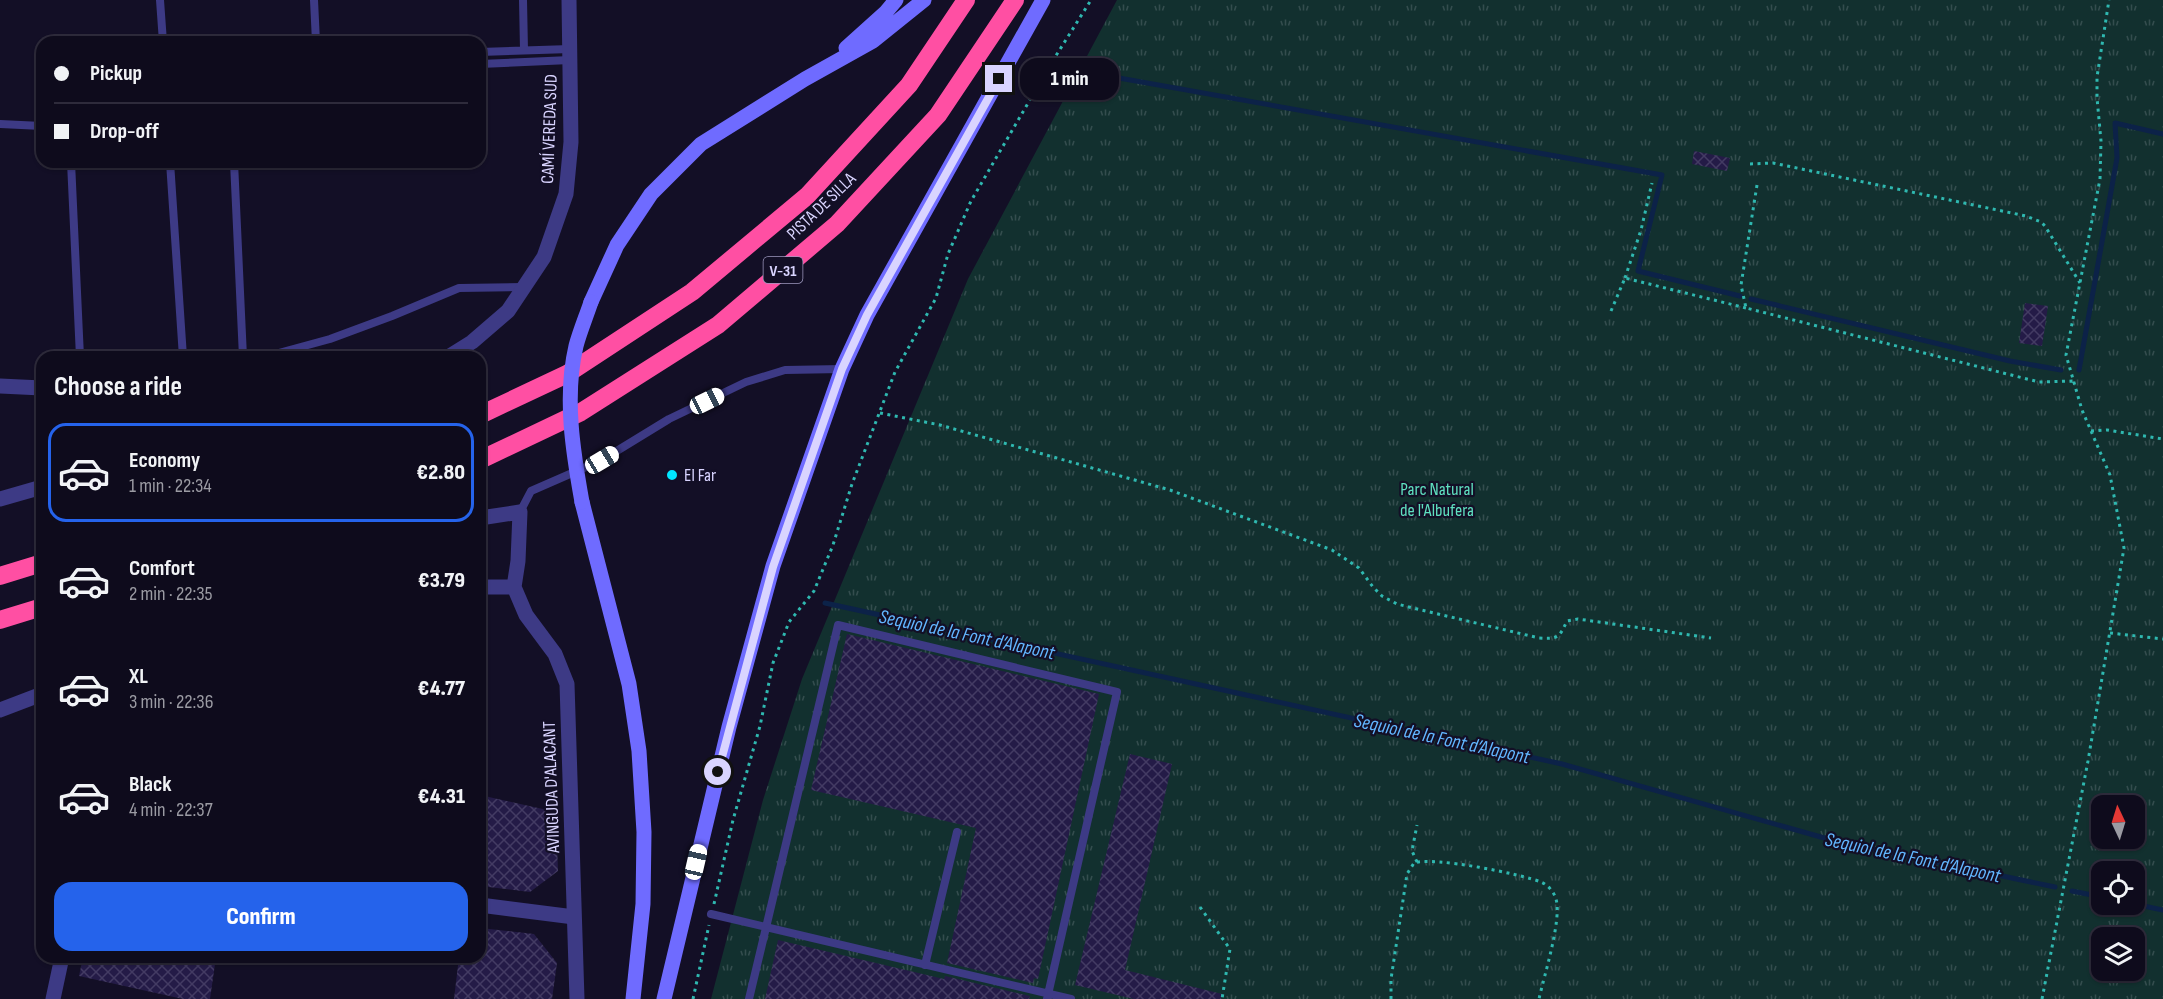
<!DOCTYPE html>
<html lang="en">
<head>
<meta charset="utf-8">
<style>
	:root { --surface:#0e0b1c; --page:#1c1929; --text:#f1f3f6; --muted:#9b9ba3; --line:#2e2b3b; --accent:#2563eb }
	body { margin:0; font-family:"Sofia Sans Condensed",sans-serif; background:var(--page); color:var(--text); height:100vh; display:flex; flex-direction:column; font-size:22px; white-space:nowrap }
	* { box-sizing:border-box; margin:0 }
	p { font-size:20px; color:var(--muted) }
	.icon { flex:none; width:33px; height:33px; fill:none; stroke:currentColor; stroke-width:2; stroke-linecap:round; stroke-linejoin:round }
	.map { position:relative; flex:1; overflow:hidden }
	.details { position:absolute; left:36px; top:351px; width:450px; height:612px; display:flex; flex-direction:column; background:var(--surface); border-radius:18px; box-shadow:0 2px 4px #0004,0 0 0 2px var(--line) }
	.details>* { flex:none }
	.hud { position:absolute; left:36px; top:36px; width:450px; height:132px; border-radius:18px; box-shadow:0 2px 4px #0004,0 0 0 2px var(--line); display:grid; align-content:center; height:132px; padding:0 18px; background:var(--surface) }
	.needle { width:39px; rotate:356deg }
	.tools { position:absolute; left:2091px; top:795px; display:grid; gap:12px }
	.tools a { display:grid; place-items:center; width:54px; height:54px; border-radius:12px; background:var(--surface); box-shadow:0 2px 4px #0004,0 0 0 2px var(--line); font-size:30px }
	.end { position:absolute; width:27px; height:27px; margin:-14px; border:8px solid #d9d4ff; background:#111; box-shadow:0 0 0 3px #111 }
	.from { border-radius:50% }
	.bubble { position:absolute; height:42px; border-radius:18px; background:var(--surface); box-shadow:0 2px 4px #0004,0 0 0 2px var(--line); font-size:20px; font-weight:800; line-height:42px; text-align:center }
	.car { position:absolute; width:18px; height:36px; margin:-18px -9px; border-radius:8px; box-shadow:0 0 4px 2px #0007; background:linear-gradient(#fff 24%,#345 0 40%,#fff 0 76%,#345 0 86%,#fff 0) }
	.hud b { display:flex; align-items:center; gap:21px; height:57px; font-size:22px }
	.hud b+b { border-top:2px solid var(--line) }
	.hud i { width:15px; height:15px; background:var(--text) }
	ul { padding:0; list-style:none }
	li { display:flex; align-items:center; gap:18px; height:99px; margin:0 12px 9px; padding:0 6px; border:3px solid transparent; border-radius:18px }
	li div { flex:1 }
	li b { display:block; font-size:22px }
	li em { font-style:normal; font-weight:800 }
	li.on { border-color:var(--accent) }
	li>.icon { width:54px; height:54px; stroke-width:1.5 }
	h2 { padding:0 18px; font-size:27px; line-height:72px }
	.action { display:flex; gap:12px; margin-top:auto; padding:12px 18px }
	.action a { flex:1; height:69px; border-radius:18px; background:var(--accent); color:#fff; font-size:24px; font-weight:800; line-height:69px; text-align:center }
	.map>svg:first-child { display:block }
	.park { fill:url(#park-tufts); fill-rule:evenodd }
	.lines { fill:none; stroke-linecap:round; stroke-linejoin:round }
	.stream { stroke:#0c2248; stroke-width:5 }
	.building { fill:url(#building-cross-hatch) }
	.path { stroke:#2fb8b0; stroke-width:3; stroke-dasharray:3 4.5; stroke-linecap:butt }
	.service { stroke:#3d3a85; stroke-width:8 }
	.minor { stroke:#3d3a85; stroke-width:15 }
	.secondary { stroke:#6f6bff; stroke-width:15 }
	.motorway { stroke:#ff4fa3; stroke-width:18 }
	.secondary-bridge { stroke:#6f6bff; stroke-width:15 }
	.route { stroke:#d9d4ff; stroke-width:8 }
	.poi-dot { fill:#00e5ff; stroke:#130f26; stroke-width:2 }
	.labels { text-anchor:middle; stroke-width:4.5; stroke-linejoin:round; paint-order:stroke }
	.shield { fill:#130f26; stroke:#9e99be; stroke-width:1.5 }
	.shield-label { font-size:16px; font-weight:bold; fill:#d9d4ff }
	.street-label { font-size:18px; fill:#d9d4ff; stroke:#130f26 }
	.poi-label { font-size:18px; fill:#d9d4ff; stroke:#130f26; text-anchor:start }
	.park-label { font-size:18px; fill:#5fe0c0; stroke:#130f26 }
	.water-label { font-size:20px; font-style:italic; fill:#62b6ff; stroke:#130f26 }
</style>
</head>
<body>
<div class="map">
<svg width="2163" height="999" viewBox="0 0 2163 999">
	<defs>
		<pattern id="park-tufts" width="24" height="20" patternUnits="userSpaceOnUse" patternTransform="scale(1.5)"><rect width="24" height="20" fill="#12302f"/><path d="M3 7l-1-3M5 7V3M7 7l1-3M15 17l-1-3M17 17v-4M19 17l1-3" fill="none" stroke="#344d4e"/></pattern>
		<pattern id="building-cross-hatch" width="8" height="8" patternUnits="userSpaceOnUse" patternTransform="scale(1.5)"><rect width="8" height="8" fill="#241b47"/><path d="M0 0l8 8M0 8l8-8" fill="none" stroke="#433b63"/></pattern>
	</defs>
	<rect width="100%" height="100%" fill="#130f26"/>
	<path class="park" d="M1117 0H2163V999H711L763 800 802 679 968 279ZM2102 806H2134V838H2102ZM2102 872H2134V904H2102ZM2102 938H2134V970H2102Z"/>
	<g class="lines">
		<path class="stream" d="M1063 68 1662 175 1638 271 1740 296
			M1751 299 2010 361 2061 370
			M2079 370 2117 158 2115 123 2163 134
			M825 603 1562 764 1835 841 2055 887
			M2072 891 2102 897
			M2134 904 2163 910"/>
	</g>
	<path class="building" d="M1694 151 1730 158 1727 171 1692 164Z
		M2025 303 2048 306 2042 346 2019 343Z
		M847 634 1099 694 1038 979 1034 978 1033 983 947 963 976 828 811 790Z
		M1130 754 1172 764 1125 970 1222 994 1221 999H1134L1075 985Z
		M480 795 556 812 558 871 530 892 480 886Z
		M480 928 534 934 557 963 552 999H454L459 957H480Z
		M778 940 944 979 945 976 1030 996 1029 999H765Z
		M83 957H216L210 999H183L79 976Z"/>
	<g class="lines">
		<path class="path" d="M1750 164 1773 163 2026 216 2041 222 2045 226 2080 283
			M1757 185 1741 285 1746 308 2039 382 2074 381
			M1625 278 1641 230 1652 183
			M1611 311 1625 278 1746 308
			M880 413 940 425 1170 490 1332 550 1359 568 1373 587 1382 596 1397 604 1413 608 1539 638C1558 639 1559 638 1567 621L1578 619 1711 638
			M2091 431 2107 430 2163 439
			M2110 633 2163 639
			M1417 862 1412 851 1417 825
			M714 904 733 820 760 726 773 663 789 622 814 591 833 545 852 484 895 372 936 298 948 254 971 201 1052 62 1091 0
			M1200 907 1230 949 1222 999
			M693 999 709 925
			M1391 999V979L1407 874 1414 863C1432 856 1521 874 1541 882 1548 885 1554 892 1556 899 1562 920 1544 976 1539 999
			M2042 999 2088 761 2124 548 2110 475 2082 410 2066 355 2100 179 2101 141 2097 98V77L2109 0"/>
		<path class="service" d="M160 0 163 42
			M314 0 316 42
			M523 0 524 50
			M480 52 570 49
			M480 64 570 60
			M0 124 42 126
			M71 162 80 357
			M170 162 183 357
			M234 162 243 357
			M264 357 330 339 392 316 459 288 524 287
			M520 512 531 491 602 460 669 419 746 382 785 370 842 369
			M711 914 1071 999
			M925 965 957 832
			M749 999 838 625 1117 692 1047 999"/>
		<path class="minor" d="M448 357 472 342 508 311 544 257 566 194 571 142 569 0
			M0 386 42 388
			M0 499 42 487
			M480 518 520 512 518 561 514 587H480
			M514 587 526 615 555 654 567 684 577 999
			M0 710 42 694
			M480 905 574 917
			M53 999 62 957"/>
		<path class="secondary" d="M846 48 886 12 896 0
			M591 302 617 245 651 194 701 144 805 79 873 41 924 0
			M582 502 629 684 639 751 644 832 643 904 633 999
			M664 999 729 727 773 566 842 369 867 315 1043 0"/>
		<path class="motorway" d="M480 415 567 374 692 292 807 196 909 85 966 0
			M480 460 581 412 718 325 837 224 938 115 1015 0
			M0 576 42 563
			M0 620 42 607"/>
		<path class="secondary-bridge" d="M582 502C573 452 564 397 576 346 580 331 586 317 591 302"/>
	</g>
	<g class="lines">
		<path class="route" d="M718 772 773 567 842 369 867 315 999 79"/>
	</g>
	<circle class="poi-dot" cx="672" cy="475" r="6"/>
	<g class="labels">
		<rect class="shield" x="763.5" y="257" width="39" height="26" rx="4.5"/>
		<g class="shield-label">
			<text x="783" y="276">V-31</text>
		</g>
		<g class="street-label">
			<text transform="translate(549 129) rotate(-88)" y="6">CAMÍ VEREDA SUD</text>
			<text transform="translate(821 206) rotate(-44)" y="6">PISTA DE SILLA</text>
			<text transform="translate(551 787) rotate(-92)" y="6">AVINGUDA D'ALACANT</text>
		</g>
		<g class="poi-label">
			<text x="684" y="481">El Far</text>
		</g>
		<g class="park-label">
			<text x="1437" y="495">Parc Natural<tspan x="1437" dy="21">de l'Albufera</tspan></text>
		</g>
		<g class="water-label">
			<text transform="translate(967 634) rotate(12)" y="7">Sequiol de la Font d’Alapont</text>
			<text transform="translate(1442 738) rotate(12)" y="7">Sequiol de la Font d’Alapont</text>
			<text transform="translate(1913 857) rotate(12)" y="7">Sequiol de la Font d’Alapont</text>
		</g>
	</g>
</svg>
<div class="tools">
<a><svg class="needle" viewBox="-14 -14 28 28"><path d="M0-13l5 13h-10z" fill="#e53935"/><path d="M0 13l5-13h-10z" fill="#9b9ba3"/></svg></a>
<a><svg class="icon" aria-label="locate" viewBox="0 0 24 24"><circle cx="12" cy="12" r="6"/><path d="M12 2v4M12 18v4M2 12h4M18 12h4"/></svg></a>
<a><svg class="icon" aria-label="layers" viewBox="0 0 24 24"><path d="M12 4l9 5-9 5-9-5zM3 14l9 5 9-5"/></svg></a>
</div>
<i class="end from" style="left:718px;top:772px"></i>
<i class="end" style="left:999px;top:79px"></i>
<div class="bubble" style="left:1020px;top:58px;width:99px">1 min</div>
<i class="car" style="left:707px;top:401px;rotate:64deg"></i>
<i class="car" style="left:602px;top:460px;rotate:59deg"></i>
<i class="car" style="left:696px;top:862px;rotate:13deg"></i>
<div class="hud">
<b><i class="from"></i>Pickup</b>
<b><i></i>Drop-off</b>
</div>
<section class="details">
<h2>Choose a ride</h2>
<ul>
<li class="on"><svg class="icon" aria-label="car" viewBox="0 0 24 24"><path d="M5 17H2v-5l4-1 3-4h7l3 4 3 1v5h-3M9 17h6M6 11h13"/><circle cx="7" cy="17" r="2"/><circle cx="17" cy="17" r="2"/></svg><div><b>Economy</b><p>1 min · 22:34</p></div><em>€2.80</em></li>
<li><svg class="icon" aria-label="car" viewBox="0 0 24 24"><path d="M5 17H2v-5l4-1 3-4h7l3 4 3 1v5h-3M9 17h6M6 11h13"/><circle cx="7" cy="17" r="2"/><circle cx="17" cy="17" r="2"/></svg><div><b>Comfort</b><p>2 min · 22:35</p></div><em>€3.79</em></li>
<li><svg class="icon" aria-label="car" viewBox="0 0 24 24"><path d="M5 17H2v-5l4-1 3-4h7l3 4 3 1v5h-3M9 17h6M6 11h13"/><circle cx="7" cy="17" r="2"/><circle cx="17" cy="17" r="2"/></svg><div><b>XL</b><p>3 min · 22:36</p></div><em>€4.77</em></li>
<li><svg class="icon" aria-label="car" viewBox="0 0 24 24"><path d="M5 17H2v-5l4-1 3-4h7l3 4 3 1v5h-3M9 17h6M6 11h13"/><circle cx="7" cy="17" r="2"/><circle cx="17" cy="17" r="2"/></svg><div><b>Black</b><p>4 min · 22:37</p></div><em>€4.31</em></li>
</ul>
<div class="action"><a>Confirm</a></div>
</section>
</div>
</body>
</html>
